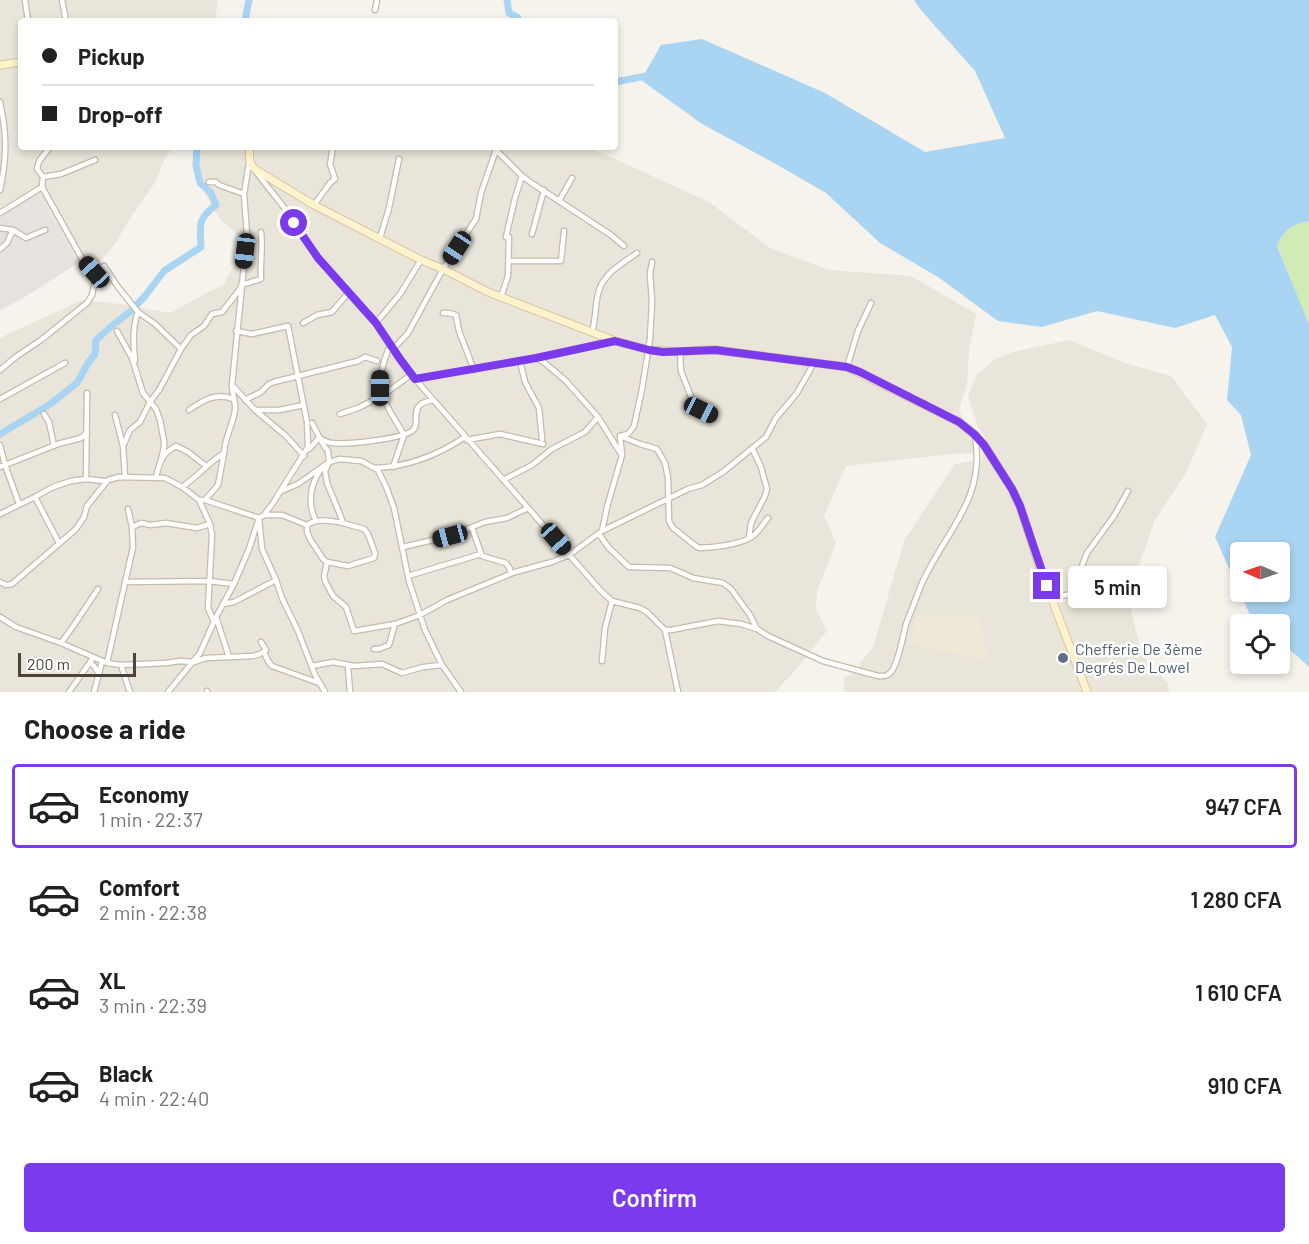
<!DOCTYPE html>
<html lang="en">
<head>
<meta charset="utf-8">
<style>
	:root { --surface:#fff; --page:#f6f6f6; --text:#202124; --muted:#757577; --line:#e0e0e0; --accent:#7c3aed }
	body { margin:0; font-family:Barlow,sans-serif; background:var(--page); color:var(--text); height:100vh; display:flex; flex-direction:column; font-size:22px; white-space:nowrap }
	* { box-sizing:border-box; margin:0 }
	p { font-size:20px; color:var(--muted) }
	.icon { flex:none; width:33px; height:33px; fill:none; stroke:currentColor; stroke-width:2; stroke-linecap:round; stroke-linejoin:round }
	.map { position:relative; height:692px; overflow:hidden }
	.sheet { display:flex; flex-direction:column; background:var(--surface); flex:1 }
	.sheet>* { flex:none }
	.top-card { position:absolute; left:18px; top:18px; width:600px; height:132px; border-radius:6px; box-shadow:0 3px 9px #0003; display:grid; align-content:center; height:132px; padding:0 24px; background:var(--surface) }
	.needle { width:39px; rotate:272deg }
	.buttons { position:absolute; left:1230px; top:542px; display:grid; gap:12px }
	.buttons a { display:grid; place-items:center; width:60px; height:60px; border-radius:6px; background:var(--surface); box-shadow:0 3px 9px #0003; font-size:30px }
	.scale { position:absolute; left:18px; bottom:15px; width:118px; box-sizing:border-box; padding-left:6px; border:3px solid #4b4439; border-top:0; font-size:16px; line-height:21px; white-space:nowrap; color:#4b4439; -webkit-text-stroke:4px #fff; paint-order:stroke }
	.end { position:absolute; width:27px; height:27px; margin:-14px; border:8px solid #7c3aed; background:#fff; box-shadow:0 0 0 3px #fff }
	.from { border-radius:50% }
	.bubble { position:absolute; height:42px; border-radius:6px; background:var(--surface); box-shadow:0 3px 9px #0003; font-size:20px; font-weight:600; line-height:42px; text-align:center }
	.car { position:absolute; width:18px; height:36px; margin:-18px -9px; border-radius:8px; box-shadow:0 0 4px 2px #0007; background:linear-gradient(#222 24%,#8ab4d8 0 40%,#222 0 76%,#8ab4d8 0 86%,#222 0) }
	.top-card b { display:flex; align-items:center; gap:21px; height:57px; font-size:22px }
	.top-card b+b { border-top:2px solid var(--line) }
	.top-card i { width:15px; height:15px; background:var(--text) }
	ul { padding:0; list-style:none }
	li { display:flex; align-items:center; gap:18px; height:84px; margin:0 12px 9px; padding:0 12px; border:3px solid transparent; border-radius:6px }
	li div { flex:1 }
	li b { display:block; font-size:22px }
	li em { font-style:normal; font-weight:600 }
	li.on { border-color:var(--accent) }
	li>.icon { width:54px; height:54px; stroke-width:1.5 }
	h2 { padding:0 24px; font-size:27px; line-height:72px }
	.cta { display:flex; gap:12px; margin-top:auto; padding:12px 24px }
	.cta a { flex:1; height:69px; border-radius:6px; background:var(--accent); color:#fff; font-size:24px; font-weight:600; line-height:69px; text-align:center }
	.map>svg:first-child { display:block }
	.residential { fill:#eae5da }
	.industrial { fill:#e6e2dd }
	.education { fill:#efe8d6 }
	.green { fill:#d2eab5 }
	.water { fill:#a9d4f2; fill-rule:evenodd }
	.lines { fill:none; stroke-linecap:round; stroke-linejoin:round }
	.river { stroke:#a9d4f2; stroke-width:7 }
	.street-casing { stroke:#c2bbae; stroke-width:7 }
	.secondary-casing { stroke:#d6c79b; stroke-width:9 }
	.street { stroke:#fff; stroke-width:4.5 }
	.secondary { stroke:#fff3cd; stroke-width:7 }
	.route { stroke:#7c3aed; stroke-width:8 }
	.service-dot { fill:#5c6f8a; stroke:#fff; stroke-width:2 }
	.labels { text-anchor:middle; stroke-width:5; stroke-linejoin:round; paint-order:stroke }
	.service-label { font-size:16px; fill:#4e5e75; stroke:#fff; text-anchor:start }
</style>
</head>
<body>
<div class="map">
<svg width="1309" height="692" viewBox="0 0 1309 692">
	<rect width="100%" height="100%" fill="#f6f3ec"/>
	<path class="residential" d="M0 0H218L215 21H21V147H172L163 163 154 184 129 220 115 244 106 255 95 264 78 263 37 193 0 216Z
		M200 147H589L709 202 770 248 829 270 911 276 976 314 969 351 967 383 959 410 970 434 976 453 951 454 846 466 824 516 836 543 817 591 816 609 827 631 798 667 775 692H0V339L6 335 82 300 121 304 170 313 224 284 236 262 238 235 220 219 205 194 199 168Z
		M1069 340 1125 363 1171 376 1207 424 1186 473 1155 520 1128 596 1141 654 1168 683 1169 692H844V678L857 672 862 660 873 648 904 541 955 464 982 459 985 438 977 425 968 395 977 375 995 359 1017 351Z"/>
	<path class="industrial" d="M37 193 78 263 36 290 0 311V216Z"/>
	<path class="education" d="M916 616 981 618 987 661 911 644Z"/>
	<path class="green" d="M1309 221V324L1277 246C1286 228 1289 226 1309 221Z"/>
	<path class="water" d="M914 0H1309V221C1289 226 1286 228 1277 246L1309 324V667L1280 641V624H1260L1251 617 1215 537 1251 455 1241 415 1227 400 1232 347 1215 315 1175 328 1097 311 1042 327 998 321 938 277 880 243 826 193 767 159 702 124 641 80 661 45 702 39 825 93 925 152 1005 138 975 71 920 9ZM1240 552H1280V591H1240Z"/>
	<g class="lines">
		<path class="river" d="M507 0 509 13 517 17 520 21
			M245 21 249 0
			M615 82 651 75
			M0 434 49 405 77 383 88 363 95 354 96 340 114 324 131 311 145 296 164 271 201 247C200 226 197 219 216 205L211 193 200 183 196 165 197 147"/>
		<g class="street-casing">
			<path id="street" d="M25 0 28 21
				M62 0 66 21
				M375 10 377 0
				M0 102C7 135 7 157 0 190
				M50 147 39 161 37 169 43 177 42 187 46 194 82 259 94 272 104 266 118 287 138 312 155 324 181 349
				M257 173 267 186 283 206 318 258 376 323 400 359 415 379 601 591 612 601 640 608 647 612 665 630H671L718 621 741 624 757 629 768 636 823 661 878 676C883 676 887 677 891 672 898 664 903 636 906 624 910 614 914 604 918 593 939 536 987 504 975 436
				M43 177 61 174 95 160
				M209 182H216L219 185 244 194
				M559 201 572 178
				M314 205 330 183 335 179 330 164 333 147
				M0 213 42 187
				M0 228 13 230 26 238 45 230
				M532 234 544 190
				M506 237 515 198 522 176
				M380 238 389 208 399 159
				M0 249 7 243 13 230
				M509 261H561L564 231
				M241 285 261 279C260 263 263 247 261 232
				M501 297 508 276 509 237
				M443 313H449L456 315 459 331 474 370
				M303 323 317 315 332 312 349 292
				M376 323 400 294 421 260
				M117 331 132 358 143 393 156 409 160 420 164 441V447L161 460
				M592 332C596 319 595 306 598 294 602 274 622 264 637 253
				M394 348 408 333 443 269 476 219 481 193 496 150 522 176 533 184 611 235 624 246
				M388 350C372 391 384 400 404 435L393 467
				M680 352 681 371 693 402 701 410 714 417
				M536 358 545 363 566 381 598 417 621 454
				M135 360C133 344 132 327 138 312
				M520 361 525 382 539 408 542 439
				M847 367 858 331 871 303
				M0 370 17 356 41 340 87 303 92 295 95 280 94 272
				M415 379 536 358 615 341
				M232 385 255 410 286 436 304 456
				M0 399 65 363
				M245 400 261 392 269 384 274 382 358 361 365 357 377 361
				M189 410C203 400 217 392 233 399
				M256 410H279L304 405
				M44 414 49 422 54 446
				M340 414 358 408 382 396 412 374
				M115 415 123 446 125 477
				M620 436 640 444 657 449 665 463 668 478 669 521 673 528 697 547 701 548C716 547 741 545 753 536 759 531 763 524 768 518
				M620 436 628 434 634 426 642 389 650 339 652 301 650 274 652 262
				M467 440 500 434 543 444
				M0 445 5 465 19 504
				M123 446 130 430 140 422 150 402 159 390 181 349 191 335 204 326 212 314 222 312 240 289
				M309 449 319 438C324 440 328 443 332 443 347 445 400 439 412 431 420 426 412 412 420 405 423 402 429 401 433 400
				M0 467 58 444 81 438 87 432
				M375 468C407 467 438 455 465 437
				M156 477C160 462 161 454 176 446L188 452 206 466
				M86 479 87 393
				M503 480 532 465 552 449 585 432 598 417
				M182 487C197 477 208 463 224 453 225 436 233 425 235 410 236 402 232 393 232 385L247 235 244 194 249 163
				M281 491 298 484 329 462 340 459 361 461 378 470 387 489 394 508 409 581 425 630 442 665 461 692
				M35 497 59 543
				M199 500 210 524 212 535 208 608 214 622
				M205 500 218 485 224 453
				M0 514 35 497 53 487 71 481 86 479 105 481
				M264 515H282L307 525C317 518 331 521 343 523
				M316 521C307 504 310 485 321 469
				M307 525V532L310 539 323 559 327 562 348 566 374 558 375 553 368 534 364 529 343 523 339 512 327 483 325 471 329 462 328 451 324 446 312 423
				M132 527 141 523 151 525 166 523 197 528 210 524
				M472 528 482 556 506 563 510 569V574
				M602 531 688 489 702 485 723 472 766 437 776 418 797 393 814 363
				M599 534 609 548 629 567 670 568 682 573 693 578 723 583 731 589 750 615 757 629
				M749 538 751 523 765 496 767 489 761 467 752 448
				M403 547 450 536 485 522 507 518 528 508
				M327 562 324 577 326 583 333 596 346 607 354 631 395 624
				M408 576 481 554
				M0 582 6 585 12 584 76 529 84 517 87 506 108 480 119 477 165 478 182 487 199 500H205L259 518 262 549 276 580 282 598 298 631 315 675 325 692
				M125 582 209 581 234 584
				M1050 597 1067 595 1071 593 1087 553 1114 516 1128 491
				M223 604 234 602 276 580
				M0 617 16 627 61 643 107 663 121 665 166 663 180 661 194 662 206 658 253 656 260 654 266 650 261 642
				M216 617 229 657
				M665 630 678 692
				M61 643 74 625 98 589
				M374 649H379L389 645 395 624 420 615 447 600 515 572 552 562 569 555 602 531 607 507 622 455 620 436
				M264 652 268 661 272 666 319 683
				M602 661 605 628 612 601
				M90 663 94 666 99 674
				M107 663 133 547 132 527 128 509
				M121 665 130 692
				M312 666 333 662 354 666 382 664 402 673 423 667 442 665
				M348 666 350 692
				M69 692 93 658
				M94 692 102 662
				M168 692 200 653 216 617 234 584 249 549 259 518 264 515 273 503 308 447 307 422 288 326 252 334 236 331
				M207 692V691"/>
		</g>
		<g class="secondary-casing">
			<path id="secondary" d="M0 65 21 62
				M250 147C249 156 248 164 256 170L314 205 421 260 443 269 488 292 615 341 649 350 680 352 701 350H716L847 367 959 422 974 434 984 445 1012 489 1020 506 1039 565 1087 692"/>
		</g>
		<use href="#street" class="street"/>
		<use href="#secondary" class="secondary"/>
	</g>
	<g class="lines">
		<path class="route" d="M294 223 318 258 376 323 400 359 415 379 536 358 615 341 649 350 663 352 716 350 847 367 860 372 959 422 974 434 984 445 1012 489 1020 506 1047 586"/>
	</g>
	<circle class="service-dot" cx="1063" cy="658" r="6"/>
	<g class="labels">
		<g class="service-label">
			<text x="1075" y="655">Chefferie De 3ème<tspan x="1075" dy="18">Degrés De Lowel</tspan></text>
		</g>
	</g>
</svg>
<div class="buttons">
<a><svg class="needle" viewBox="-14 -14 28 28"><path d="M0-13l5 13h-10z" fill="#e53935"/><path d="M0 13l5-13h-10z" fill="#757577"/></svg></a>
<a><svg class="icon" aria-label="locate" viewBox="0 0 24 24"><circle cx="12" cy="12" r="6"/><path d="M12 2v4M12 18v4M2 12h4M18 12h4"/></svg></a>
</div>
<div class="scale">200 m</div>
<i class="end from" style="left:294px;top:223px"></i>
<i class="end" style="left:1047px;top:586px"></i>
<div class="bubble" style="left:1068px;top:566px;width:99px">5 min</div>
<i class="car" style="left:457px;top:248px;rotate:213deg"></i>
<i class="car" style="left:245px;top:251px;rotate:187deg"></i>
<i class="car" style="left:94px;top:272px;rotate:318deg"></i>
<i class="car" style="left:380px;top:388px;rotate:0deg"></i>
<i class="car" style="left:701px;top:410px;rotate:116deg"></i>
<i class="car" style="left:450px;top:536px;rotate:255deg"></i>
<i class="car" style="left:556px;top:539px;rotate:139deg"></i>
<div class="top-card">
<b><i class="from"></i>Pickup</b>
<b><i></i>Drop-off</b>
</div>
</div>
<section class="sheet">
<h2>Choose a ride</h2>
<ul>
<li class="on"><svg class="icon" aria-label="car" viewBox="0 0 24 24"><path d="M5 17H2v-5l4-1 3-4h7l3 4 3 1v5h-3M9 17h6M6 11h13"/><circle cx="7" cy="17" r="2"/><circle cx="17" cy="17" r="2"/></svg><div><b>Economy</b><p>1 min · 22:37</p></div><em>947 CFA</em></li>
<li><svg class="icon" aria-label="car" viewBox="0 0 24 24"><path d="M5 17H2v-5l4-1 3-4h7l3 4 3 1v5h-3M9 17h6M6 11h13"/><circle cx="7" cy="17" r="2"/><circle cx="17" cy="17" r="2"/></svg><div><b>Comfort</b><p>2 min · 22:38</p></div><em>1 280 CFA</em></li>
<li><svg class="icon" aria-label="car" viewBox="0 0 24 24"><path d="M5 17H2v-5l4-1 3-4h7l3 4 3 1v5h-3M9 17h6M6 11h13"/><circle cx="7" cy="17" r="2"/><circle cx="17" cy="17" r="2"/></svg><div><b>XL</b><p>3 min · 22:39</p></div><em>1 610 CFA</em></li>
<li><svg class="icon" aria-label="car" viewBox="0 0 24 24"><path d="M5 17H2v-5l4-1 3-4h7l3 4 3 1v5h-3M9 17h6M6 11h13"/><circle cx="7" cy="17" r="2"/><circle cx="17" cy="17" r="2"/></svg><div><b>Black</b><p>4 min · 22:40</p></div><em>910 CFA</em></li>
</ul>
<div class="cta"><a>Confirm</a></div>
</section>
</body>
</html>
